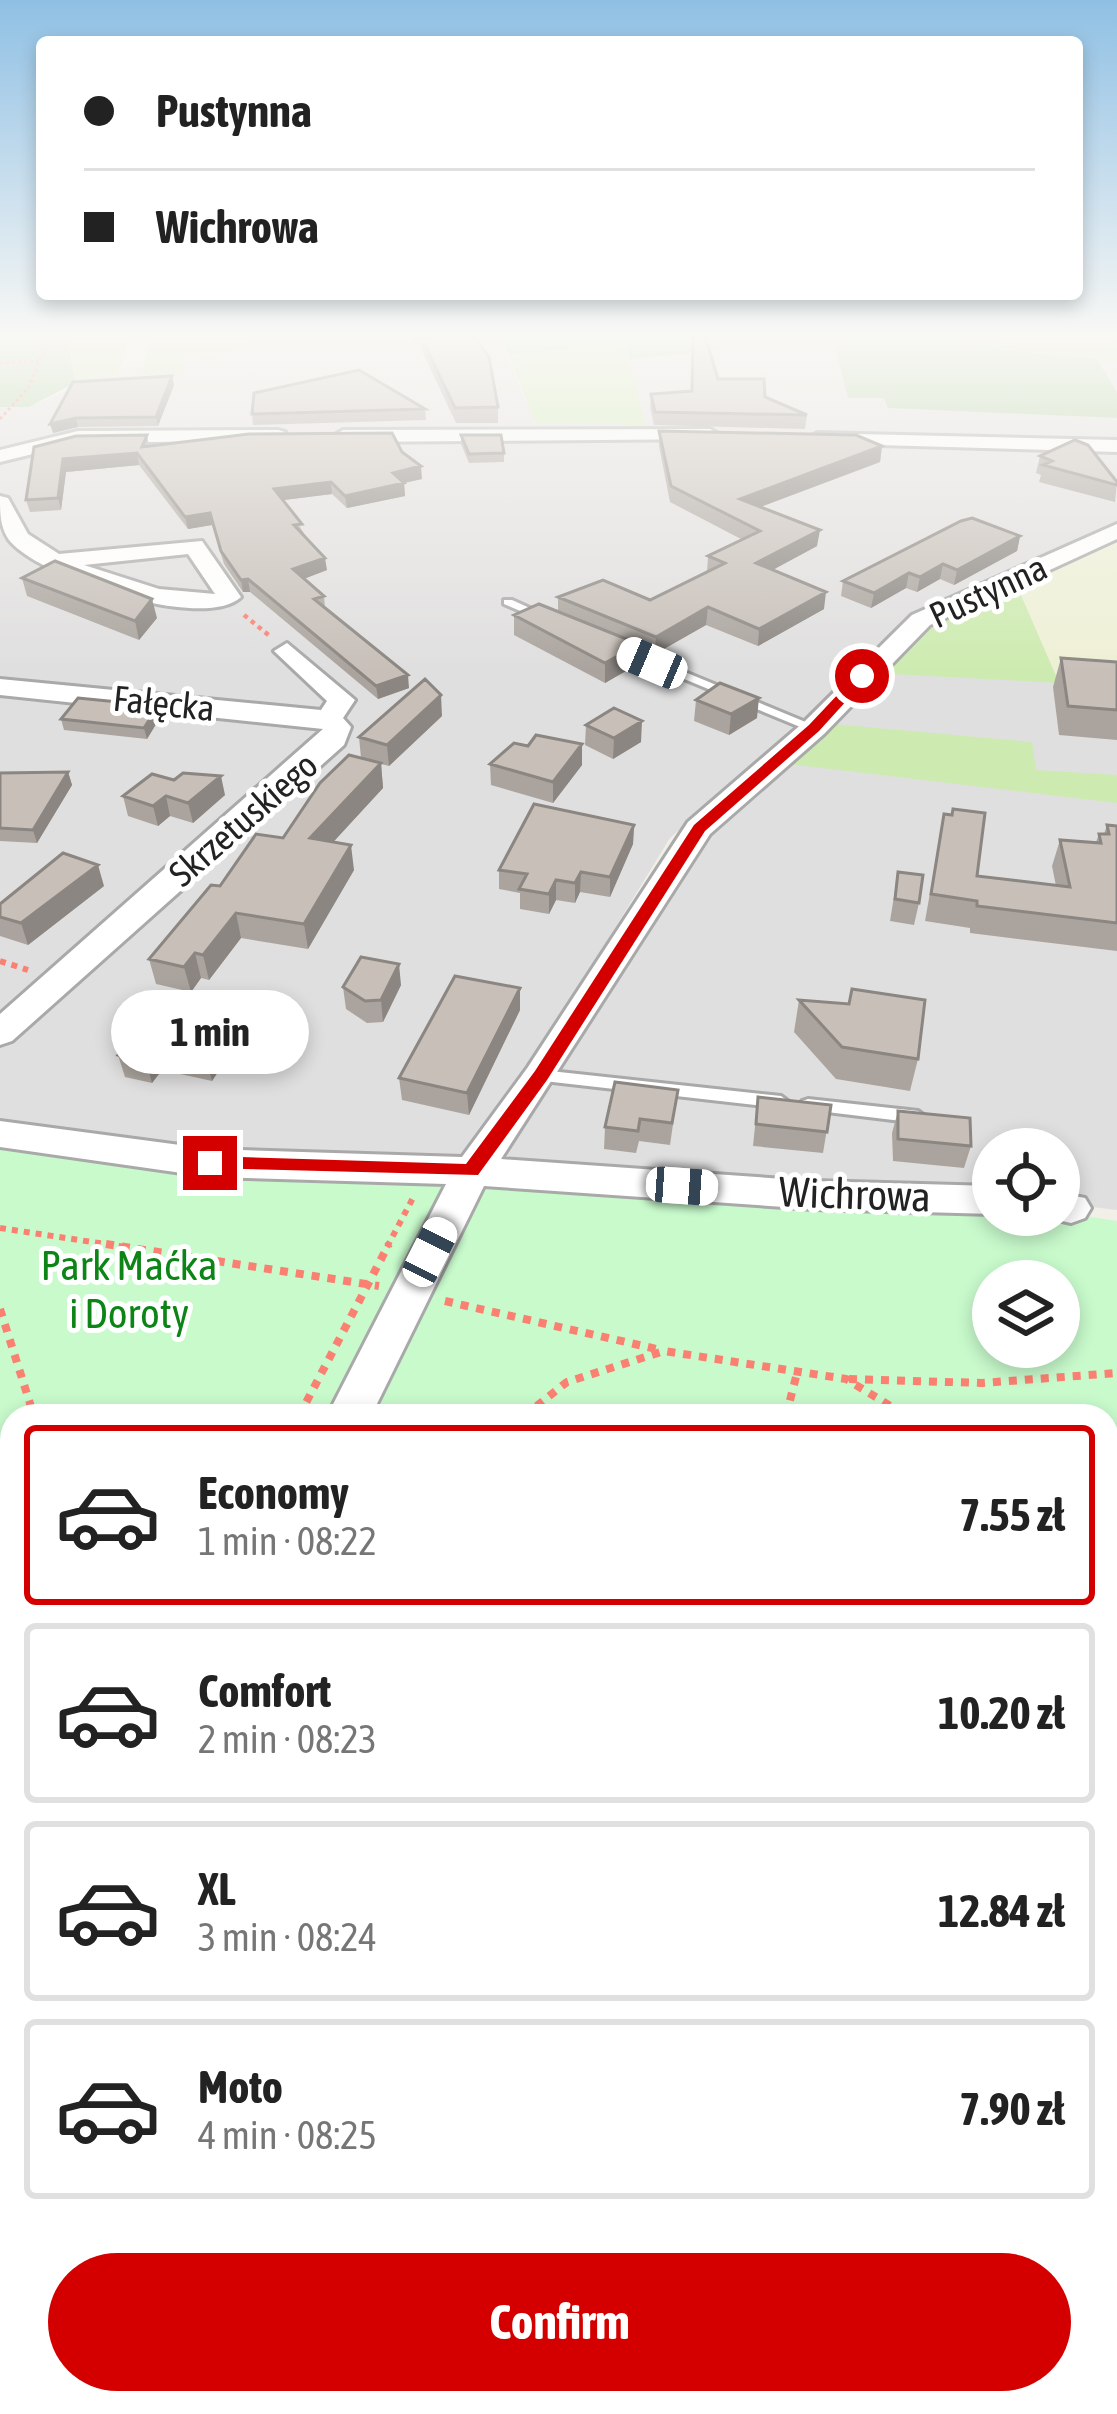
<!DOCTYPE html>
<html lang="en">
<head>
<meta charset="utf-8">
<style>
	:root { --surface:#fff; --page:#f2f2f2; --text:#222; --muted:#767676; --line:#e0e0e0; --accent:#d40000 }
	body { margin:0; font-family:"Asap Condensed",sans-serif; background:var(--page); color:var(--text); height:100vh; display:flex; flex-direction:column; font-size:45px; white-space:nowrap }
	* { box-sizing:border-box; margin:0 }
	p { font-size:39px; color:var(--muted) }
	.icon { flex:none; width:66px; height:66px; fill:none; stroke:currentColor; stroke-width:2; stroke-linecap:round; stroke-linejoin:round }
	.map { position:relative; flex:1; overflow:hidden }
	.sheet { position:absolute; left:0px; top:1404px; width:1119px; height:1011px; display:flex; flex-direction:column; background:var(--surface); border-radius:36px 36px 0 0; box-shadow:0 6px 18px #0003 }
	.sheet>* { flex:none }
	.top-card { position:absolute; left:36px; top:36px; width:1047px; height:264px; border-radius:12px; box-shadow:0 6px 18px #0003; display:grid; align-content:center; height:264px; padding:0 48px; background:var(--surface) }
	.fabs { position:absolute; left:972px; top:1128px; display:grid; gap:24px }
	.fabs a { display:grid; place-items:center; width:108px; height:108px; border-radius:50%; background:var(--surface); box-shadow:0 6px 18px #0003; font-size:60px }
	.end { position:absolute; width:54px; height:54px; margin:-27px; border:15px solid #d40000; background:#fff; box-shadow:0 0 0 6px #fff }
	.from { border-radius:50% }
	.bubble { position:absolute; height:84px; border-radius:42px; background:var(--surface); box-shadow:0 6px 18px #0003; font-size:39px; font-weight:700; line-height:84px; text-align:center }
	.car { position:absolute; width:36px; height:72px; margin:-36px -18px; border-radius:15px; box-shadow:0 0 9px 3px #0007; background:linear-gradient(#fff 24%,#345 0 40%,#fff 0 76%,#345 0 86%,#fff 0) }
	.top-card b { display:flex; align-items:center; gap:42px; height:114px; font-size:45px }
	.top-card b+b { border-top:3px solid var(--line) }
	.top-card i { width:30px; height:30px; background:var(--text) }
	ul { padding:21px 0 0; list-style:none }
	li { display:flex; align-items:center; gap:36px; height:180px; margin:0 24px 18px; padding:0 24px; border:6px solid var(--line); border-radius:12px }
	li div { flex:1 }
	li b { display:block; font-size:45px }
	li em { font-style:normal; font-weight:700 }
	li.current { border-color:var(--accent) }
	li>.icon { width:108px; height:108px; stroke-width:1.5 }
	.primary-button { display:flex; gap:24px; margin-top:auto; padding:24px 48px }
	.primary-button a { flex:1; height:138px; border-radius:72px; background:var(--accent); color:#fff; font-size:48px; font-weight:700; line-height:138px; text-align:center }
	.map>svg:first-child { display:block }
	.residential { fill:#e0dfdf }
	.farmland { fill:#eef0d5 }
	.grass { fill:#cdebb0 }
	.forest { fill:#add19e }
	.park { fill:#c8facc; fill-rule:evenodd }
	.lines { fill:none; stroke-linecap:round; stroke-linejoin:round }
	.lane-casing { stroke:#a9a9a9; stroke-width:6 }
	.street-casing { stroke:#a9a9a9; stroke-width:6 }
	.path-far3 { stroke:#fa8072; stroke-width:3; stroke-dasharray:3 3; stroke-linecap:butt }
	.path-far2 { stroke:#fa8072; stroke-width:4.5; stroke-dasharray:4.5 4.5; stroke-linecap:butt }
	.path-far1 { stroke:#fa8072; stroke-width:6; stroke-dasharray:6 6; stroke-linecap:butt }
	.path { stroke:#fa8072; stroke-width:8; stroke-dasharray:8 8; stroke-linecap:butt }
	.lane { fill:#fff; fill-rule:evenodd }
	.street { fill:#fff; fill-rule:evenodd }
	.wall { fill:#aba49e }
	.shaded-wall { fill:#8b8681 }
	.building { fill:#c7bfb8; stroke:#8b8681; stroke-width:3 }
	.route { fill:#d40000 }
	.labels { text-anchor:middle; stroke-width:10; stroke-linejoin:round; paint-order:stroke }
	.far-street-label { font-size:36px; fill:#222; stroke:#fff }
	.street-label { font-size:42px; fill:#222; stroke:#fff }
	.park-label { font-size:42px; fill:#0c8416; stroke:#fff }
</style>
</head>
<body>
<div class="map">
<svg width="1117" height="2414" viewBox="0 0 1117 2414">
	<rect width="100%" height="100%" fill="#f2efe9"/>
	<path class="residential" d="M314 333H497L536 424H621L645 430 630 360 721 349 722 333H1117V528L913 614 877 645 830 698 670 838 491 1131 454 1181 0 1138V407H29L122 367H142L141 373 186 353 251 351 252 340Z
		M1117 536V1210L1059 1203V1149H993V1194L492 1164 689 852 933 620Z
		M1117 1737V2414H0V2274L12 2230V2403H1107V1743Z
		M0 1757 12 1759V2173L0 2216Z"/>
	<path class="farmland" d="M1117 536V687L1059 683 1016 584Z"/>
	<path class="grass" d="M66 333H132L118 373 75 383Z
		M152 333H253L251 351 186 353 183 374H141Z
		M995 333H1117V362L998 350Z
		M626 344 646 430 621 424H536L508 354Z
		M1016 584 1059 683 874 673 933 620Z
		M833 724 1032 742 1036 770 1117 775V803L788 764Z"/>
	<path class="forest" d="M0 333H66L75 383 29 407H0Z
		M497 333H722L721 349 630 360 626 344 508 354Z
		M919 334 996 338 999 350 1097 359 1117 392V418L888 408 884 398H848L832 336Z"/>
	<path class="park" d="M0 1138 993 1206V1215L1059 1212 1117 1221V1737L1107 1743V1416H12V1759L0 1757ZM993 1281H1059V1347H993Z"/>
	<g class="lines">
		<g class="lane-casing">
			<path id="lane" d="M504 600H512L554 619 544 621 504 604Z
				M614 646H622L820 728 810 731 614 650Z
				M541 1070 781 1096 789 1102 781 1108 535 1080 533 1076Z
				M808 1099 918 1111 926 1117 918 1123 802 1109 800 1105 802 1101Z"/>
		</g>
		<g class="street-casing">
			<path id="street" d="M710 429 720 435 717 439 343 442 333 436 343 430Z
				M278 430 285 432V440L78 443 0 462V450L78 431Z
				M817 433 1117 440V452L810 443 807 439Z
				M0 496 8 498 28 534 59 554 202 541 241 597C204 632 39 578 9 540 0 527 0 513 0 496ZM188 554 215 594 159 589 84 565Z
				M1117 524V539L930 625 824 734 710 834 501 1159 813 1181 993 1186V1214L813 1209 484 1186 371 1416H327L446 1184 210 1177 0 1147V1121L210 1149 462 1157 528 1067 688 822 804 722 912 615Z
				M287 643 355 700 343 718 351 727 344 745 12 1041 0 1045V1014L323 729 0 695V679L321 710 327 701 274 651Z
				M1059 1193 1085 1198 1091 1208 1085 1218 1071 1223 1045 1217 1059 1215Z
				M0 2134 12 2137V2271L0 2276Z
				M1117 2144V2206L1107 2209V2147Z"/>
		</g>
		<path class="path-far3" d="M0 363 41 361
			M0 419 29 387 51 333"/>
		<path class="path-far2" d="M244 615 271 637"/>
		<path class="path-far1" d="M0 961 28 970
			M0 1228 125 1247
			M387 1247 414 1196"/>
		<path class="path" d="M106 1244 379 1286
			M445 1301 661 1350
			M0 1309 34 1416
			M849 1379 982 1383 1117 1373
			M299 1416 389 1244
			M524 1416 567 1382 664 1351 846 1379 907 1416
			M786 1416 797 1373
			M1107 1608 1117 1599
			M0 1670 12 1680"/>
		<use href="#lane" class="lane"/>
		<use href="#street" class="street"/>
	</g>
	<path class="wall" d="M410 333H472L498 407V423H456L419 345H413Z
		M718 379 807 415 805 429 654 425 650 407 651 394 691 391Z
		M73 382 174 385 158 426 78 427 53 433Z
		M425 409 426 420 253 425 252 414Z
		M659 431 882 446 880 462 761 507 817 546 772 570 824 609 758 646 706 625 655 654 638 648V664L605 683 514 635V615L558 612V597L650 600 707 572 708 556 743 540 670 502 659 446Z
		M147 435 149 446 402 452 422 479 404 483 405 496 347 508 332 494 283 500 327 570 304 579 324 596 325 608 409 688 378 699 250 592H243L224 564 212 525 188 529 139 465 66 472 61 510 30 512 26 500 76 436Z
		M461 435 504 453V462L469 463 461 444Z
		M1040 456 1117 482 1115 502 1039 482 1041 475 1036 473Z
		M1020 536 1017 551 954 585 940 579 917 592 906 588 871 608 841 596 843 581Z
		M22 578 157 618 139 640 27 596Z
		M1061 658 1117 662V740L1059 735 1053 687Z
		M696 700 757 718 729 735 694 721Z
		M158 706 161 716 147 739 64 730 61 719Z
		M442 716 389 766 381 764 383 788 333 842 354 870 308 949 241 938 209 980 201 978 191 992 156 984 149 959 220 886 283 838 361 758 359 737Z
		M586 725 641 742 613 759 585 745Z
		M528 746 582 765 553 803 491 785 490 764Z
		M68 772 72 785 37 843 0 841V773Z
		M225 795 193 823 170 816 158 826 128 816 123 796Z
		M944 814 977 876 1056 886 1052 866 1060 840 1096 842 1099 834H1104L1107 825 1117 826V951L970 933V928L925 921Z
		M634 825 633 844 610 897 580 892 575 903 556 900 549 914 520 909V893L499 889V870Z
		M898 872 919 903 914 925 890 921Z
		M104 886 28 945 0 936V904Z
		M401 985 383 1022 367 1023 346 1009 343 987Z
		M520 988V1010L469 1115 402 1100 399 1078Z
		M799 1000 849 1004 918 1059 910 1091 836 1079 794 1032Z
		M229 1027 233 1049 212 1081 162 1070 152 1083 125 1077 118 1055 147 1032Z
		M678 1090 670 1145 639 1141 636 1153 604 1149 605 1127Z
		M758 1097 831 1105 823 1153 753 1146Z
		M898 1111 971 1146 964 1168 893 1161 892 1133Z
		M0 1855 12 1857V1952L0 1950Z
		M1108 2380 1117 2414H1054L1050 2403H1107Z"/>
	<path class="shaded-wall" d="M172 376 174 385 158 426 156 417Z
		M76 418 78 427 53 433 50 424Z
		M882 446 880 462 739 515 740 499Z
		M137 453 139 465 66 472 61 510 58 498 63 459Z
		M421 466 422 479 394 485 393 473Z
		M331 482 332 494 276 501 274 489Z
		M404 483 405 496 347 508 345 496Z
		M210 513 212 525 188 529 185 517Z
		M820 530 817 546 754 580 756 563Z
		M1020 536 1017 551 954 585 957 570Z
		M325 558 327 570 295 582 293 569Z
		M943 564 940 579 917 592 920 577Z
		M909 573 906 588 871 608 874 593Z
		M248 579 250 592H243L241 580Z
		M826 592 824 609 758 646 759 629Z
		M152 599 157 618 139 640 135 621Z
		M708 607 706 625 655 654 656 637Z
		M639 644 638 664 605 683V663Z
		M408 675 409 688 378 699 376 686Z
		M441 695 442 716 389 766 387 745Z
		M759 698 757 718 729 735 731 714Z
		M158 706 161 716 147 739 144 728Z
		M642 721 641 742 613 759 614 738Z
		M582 744V765L553 803V782Z
		M381 763 383 788 314 863 310 838Z
		M68 772 72 785 37 843 33 830Z
		M221 776 225 795 193 823 188 803Z
		M166 796 170 816 158 826 153 806Z
		M634 825 633 844 610 897V877Z
		M351 845 354 870 308 949 304 924Z
		M98 865 104 886 28 945 21 923Z
		M581 872 580 892 575 903V883Z
		M556 880V900L549 914V894Z
		M236 913 241 938 209 980 203 955Z
		M195 953 201 978 191 992 184 967Z
		M399 964 401 985 383 1022 381 1000Z
		M520 988V1010L469 1115 467 1093Z
		M229 1027 233 1049 212 1081 206 1059Z
		M156 1048 162 1070 152 1083 146 1061Z
		M1117 2033V2039L1107 2043V2037Z
		M238 2403H248L246 2414H236Z"/>
	<path class="building" d="M419 333H472L489 357 498 407 455 408Z
		M693 333H704L718 379H764L765 397 807 415 655 412 651 394 692 391Z
		M359 370 425 409 252 414 254 393Z
		M172 376 156 417 76 418 50 424 73 382Z
		M659 431 856 435 882 446 740 499 820 530 756 563 826 592 759 629 708 607 656 637 558 597 603 580 650 600 725 563 708 556 760 531 671 486Z
		M392 433 402 452 421 466 393 473 404 483 345 496 331 482 274 489 302 524 294 525 325 558 293 569 324 596 314 599 408 675 376 686 248 579 241 580 221 551 210 513 185 517 137 453 63 459 58 498 26 500 34 447 76 436 147 435 142 447 249 434Z
		M461 435H501L504 453 469 454Z
		M1075 440 1088 445 1117 482V485L1043 465 1052 461 1040 456Z
		M972 518 1020 536 957 570 943 564 920 577 909 573 874 593 843 581 961 521Z
		M55 561 152 599 135 621 22 578Z
		M539 604 639 644 605 663 514 615Z
		M1061 658 1117 662V710L1068 706Z
		M425 679 441 695 387 745 359 737Z
		M720 683 759 698 731 714 696 700Z
		M78 698 158 706 144 728 61 719Z
		M614 708 642 721 614 738 586 725Z
		M536 735 582 744 553 782 490 764 514 743 528 746Z
		M349 755 381 763 310 838 351 845 304 924 236 913 203 955 195 953 184 967 149 959 211 885 220 886 256 834 283 838 320 783Z
		M68 772 33 830 0 828V773Z
		M183 773 221 776 188 803 166 796 153 806 123 796 152 774 174 780Z
		M534 804 634 825 610 877 581 872 575 883 556 880 549 894 519 889 527 874 499 870Z
		M953 809 985 813 977 876 1070 887 1060 840 1101 843 1099 834H1109L1107 825 1117 826V923L977 906V901L931 894 944 814 952 815Z
		M63 853 98 865 21 923 0 917V904Z
		M898 872 923 875 919 903 895 899Z
		M361 957 399 964 381 1000 365 1001 343 987Z
		M455 976 520 988 467 1093 399 1078Z
		M852 989 925 1000 918 1059 842 1047 799 1000 849 1004Z
		M162 1013 229 1027 206 1059 156 1048 146 1061 118 1055 137 1030 147 1032Z
		M615 1082 678 1090 672 1123 640 1119 638 1131 605 1127Z
		M758 1097 831 1105 827 1132 756 1124Z
		M898 1111 970 1118 971 1146 898 1139Z
		M0 1855 12 1857V1944L0 1942Z
		M1107 1956 1117 1974V2033L1107 2037Z
		M1107 2281 1117 2304V2376L1108 2380 1117 2402V2414H1068L1064 2403H1107Z
		M172 2403H238L236 2414H170Z
		M486 2403H617L618 2414H486Z
		M712 2403H795L796 2414H713Z
		M891 2403H975L978 2414H869L867 2408Z"/>
	<linearGradient id="sky" x2="0" y2="1"><stop stop-color="#8fc0e4"/><stop offset="0.5" stop-color="#f9f8f5"/><stop offset="1" stop-color="#f9f8f5" stop-opacity="0"/></linearGradient>
	<rect width="1117" height="671" fill="url(#sky)"/>
	<path class="route" d="M858 673 869 676 819 731 705 831 547 1080 478 1175 204 1168V1158L210 1156 466 1164 535 1071 694 825 809 725Z"/>
	<g class="labels">
		<g class="far-street-label">
			<text transform="translate(988 591) rotate(-25)" y="13">Pustynna</text>
			<text transform="translate(164 703) rotate(6)" y="13">Fałęcka</text>
			<text transform="translate(243 819) rotate(-41)" y="13">Skrzetuskiego</text>
		</g>
		<g class="street-label">
			<text transform="translate(855 1194) rotate(2)" y="15">Wichrowa</text>
		</g>
		<g class="park-label">
			<text x="129" y="1280">Park Maćka<tspan x="129" dy="48">i Doroty</tspan></text>
		</g>
	</g>
</svg>
<div class="fabs">
<a><svg class="icon" aria-label="locate" viewBox="0 0 24 24"><circle cx="12" cy="12" r="6"/><path d="M12 2v4M12 18v4M2 12h4M18 12h4"/></svg></a>
<a><svg class="icon" aria-label="layers" viewBox="0 0 24 24"><path d="M12 4l9 5-9 5-9-5zM3 14l9 5 9-5"/></svg></a>
</div>
<i class="end from" style="left:862px;top:676px"></i>
<i class="end" style="left:210px;top:1163px"></i>
<div class="bubble" style="left:111px;top:990px;width:198px">1 min</div>
<i class="car" style="left:652px;top:663px;rotate:293deg"></i>
<i class="car" style="left:682px;top:1186px;rotate:94deg"></i>
<i class="car" style="left:430px;top:1252px;rotate:27deg"></i>
<div class="top-card">
<b><i class="from"></i>Pustynna</b>
<b><i></i>Wichrowa</b>
</div>
<section class="sheet">
<ul>
<li class="current"><svg class="icon" aria-label="car" viewBox="0 0 24 24"><path d="M5 17H2v-5l4-1 3-4h7l3 4 3 1v5h-3M9 17h6M6 11h13"/><circle cx="7" cy="17" r="2"/><circle cx="17" cy="17" r="2"/></svg><div><b>Economy</b><p>1 min · 08:22</p></div><em>7.55 zł</em></li>
<li><svg class="icon" aria-label="car" viewBox="0 0 24 24"><path d="M5 17H2v-5l4-1 3-4h7l3 4 3 1v5h-3M9 17h6M6 11h13"/><circle cx="7" cy="17" r="2"/><circle cx="17" cy="17" r="2"/></svg><div><b>Comfort</b><p>2 min · 08:23</p></div><em>10.20 zł</em></li>
<li><svg class="icon" aria-label="car" viewBox="0 0 24 24"><path d="M5 17H2v-5l4-1 3-4h7l3 4 3 1v5h-3M9 17h6M6 11h13"/><circle cx="7" cy="17" r="2"/><circle cx="17" cy="17" r="2"/></svg><div><b>XL</b><p>3 min · 08:24</p></div><em>12.84 zł</em></li>
<li><svg class="icon" aria-label="car" viewBox="0 0 24 24"><path d="M5 17H2v-5l4-1 3-4h7l3 4 3 1v5h-3M9 17h6M6 11h13"/><circle cx="7" cy="17" r="2"/><circle cx="17" cy="17" r="2"/></svg><div><b>Moto</b><p>4 min · 08:25</p></div><em>7.90 zł</em></li>
</ul>
<div class="primary-button"><a>Confirm</a></div>
</section>
</div>
</body>
</html>
